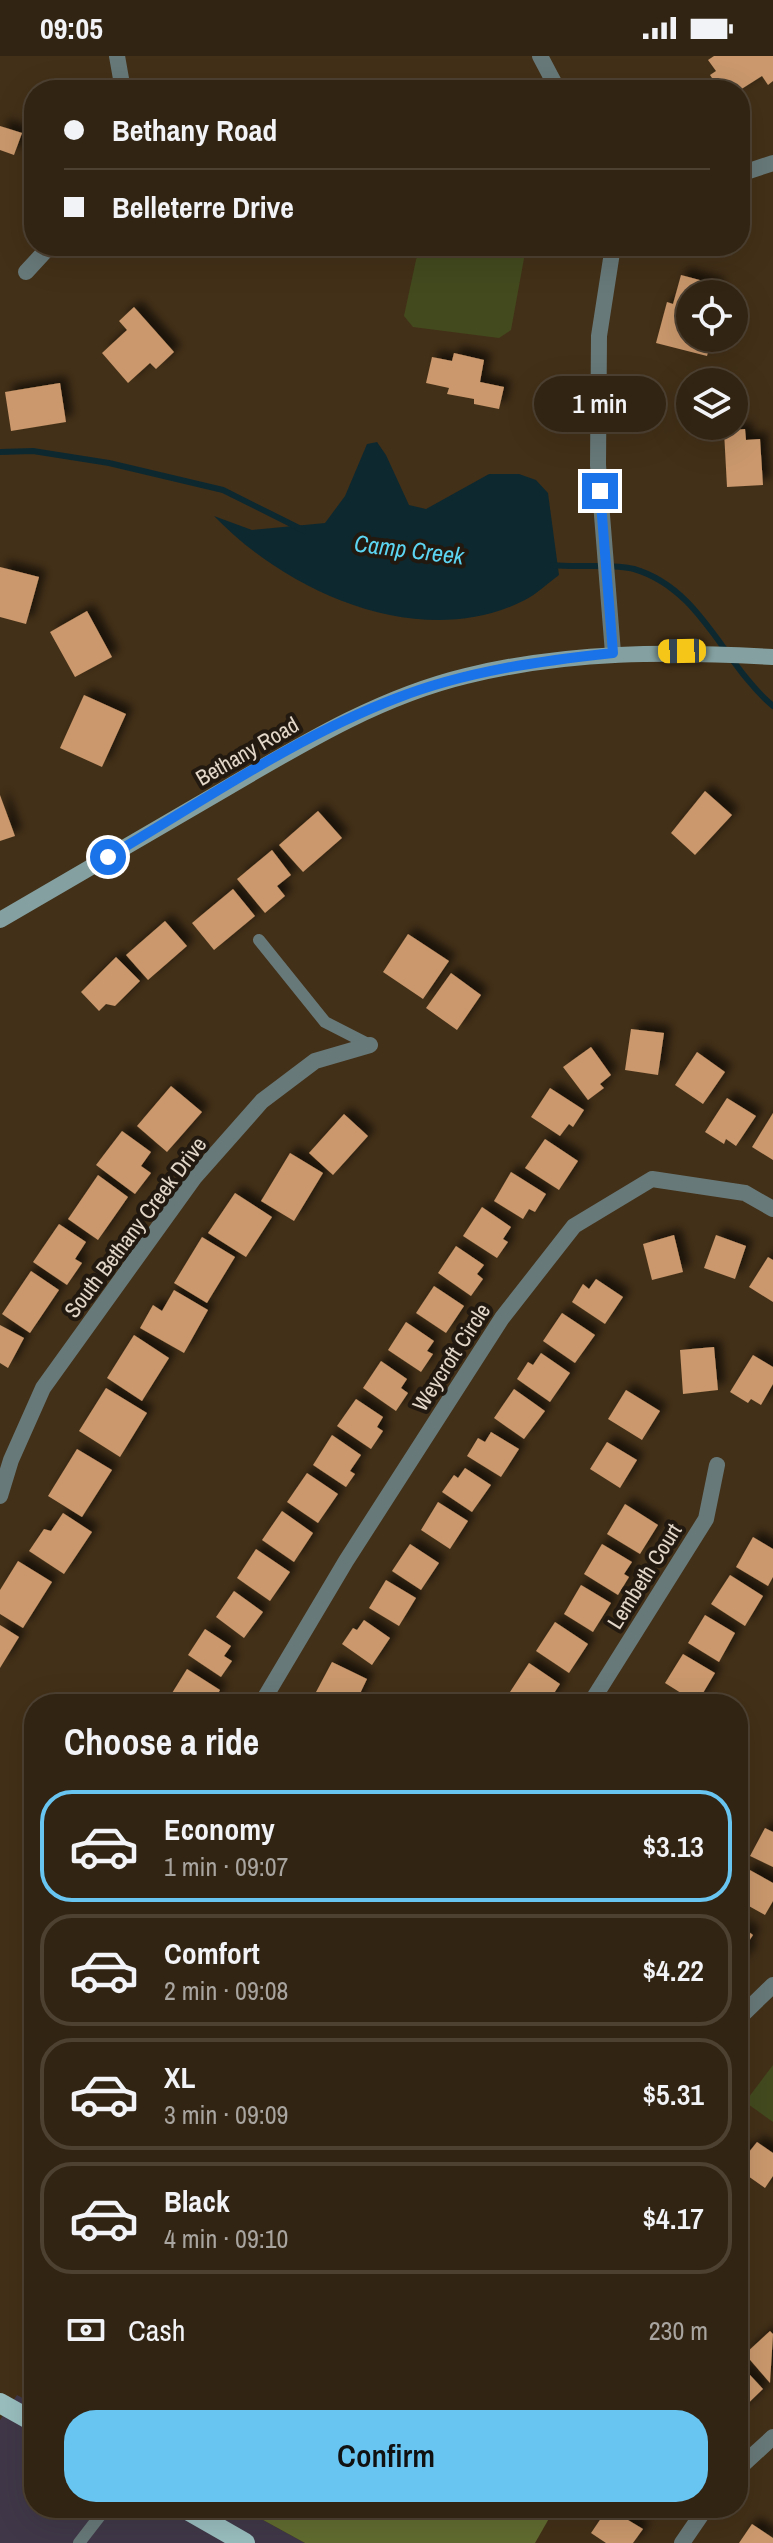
<!DOCTYPE html>
<html lang="en">
<head>
<meta charset="utf-8">
<style>
	:root { --surface:#322412; --page:#3a2c1b; --text:#f1f3f6; --muted:#a8a49f; --line:#4d4132; --accent:#68c4f0 }
	body { margin:0; font-family:"Archivo Narrow",sans-serif; background:var(--page); color:var(--text); height:100vh; display:flex; flex-direction:column; font-size:30px; white-space:nowrap }
	* { box-sizing:border-box; margin:0 }
	p { font-size:26px; color:var(--muted) }
	.icon { flex:none; width:44px; height:44px; fill:none; stroke:currentColor; stroke-width:2; stroke-linecap:round; stroke-linejoin:round }
	.map { position:relative; flex:1; overflow:hidden }
	.drawer { position:absolute; left:24px; top:1638px; width:724px; height:824px; display:flex; flex-direction:column; background:var(--surface); border-radius:32px; box-shadow:0 8px 32px #0002,0 0 0 2px var(--line) }
	.drawer>* { flex:none }
	.top-card { position:absolute; left:24px; top:24px; width:726px; height:176px; border-radius:32px; box-shadow:0 8px 32px #0002,0 0 0 2px var(--line); display:grid; align-content:center; height:176px; padding:0 40px; background:var(--surface) }
	.controls { position:absolute; left:676px; top:224px; display:grid; gap:16px }
	.controls a { display:grid; place-items:center; width:72px; height:72px; border-radius:50%; background:var(--surface); box-shadow:0 8px 32px #0002,0 0 0 2px var(--line); font-size:40px }
	.end { position:absolute; width:36px; height:36px; margin:-18px; border:10px solid #1a73e8; background:#fff; box-shadow:0 0 0 4px #fff }
	.from { border-radius:50% }
	.bubble { position:absolute; height:56px; border-radius:28px; background:var(--surface); box-shadow:0 8px 32px #0002,0 0 0 2px var(--line); font-size:26px; font-weight:600; line-height:56px; text-align:center }
	.car { position:absolute; width:24px; height:48px; margin:-24px -12px; border-radius:10px; box-shadow:0 0 6px 2px #0007; background:linear-gradient(#f5c518 24%,#345 0 40%,#f5c518 0 76%,#345 0 86%,#f5c518 0) }
	.top-card b { display:flex; align-items:center; gap:28px; height:76px; font-size:30px }
	.top-card b+b { border-top:2px solid var(--line) }
	.top-card i { width:20px; height:20px; background:var(--text) }
	ul { padding:0; list-style:none }
	li { display:flex; align-items:center; gap:24px; height:112px; margin:0 16px 12px; padding:0 24px; border:4px solid var(--line); border-radius:32px }
	li div { flex:1 }
	li b { display:block; font-size:30px }
	li em { font-style:normal; font-weight:600 }
	li.on { border-color:var(--accent) }
	li>.icon { width:72px; height:72px; stroke-width:1.5 }
	h2 { padding:0 40px; font-size:36px; line-height:96px }
	.pay { display:flex; align-items:center; gap:20px; height:88px; padding:0 40px; font-size:30px }
	.pay p { margin-inline-start:auto }
	.button { display:flex; gap:16px; margin-top:auto; padding:16px 40px }
	.button a { flex:1; height:92px; border-radius:32px; background:var(--accent); color:#111; font-size:32px; font-weight:600; line-height:92px; text-align:center }
	.status { display:flex; justify-content:space-between; align-items:center; height:56px; padding:0 40px; background:var(--surface); direction:ltr }
	.status svg { height:22px; fill:currentColor }
	.map>svg:first-child { display:block }
	.commercial { fill:#403848 }
	.green { fill:#434a1e }
	.forest { fill:#616c30 }
	.water { fill:#0e282f }
	.lines { fill:none; stroke-linecap:round; stroke-linejoin:round }
	.stream { stroke:#0e282f; stroke-width:6 }
	.building { fill:#ca986c; filter:url(#shadow) }
	.lane { stroke:#687979; stroke-width:12 }
	.street { stroke:#687979; stroke-width:16 }
	.secondary { stroke:#84a0a0; stroke-width:16 }
	.primary { stroke:#9abebe; stroke-width:20 }
	.route { stroke:#1a73e8; stroke-width:10 }
	.labels { text-anchor:middle; stroke-width:8; stroke-linejoin:round; paint-order:stroke }
	.street-label { font-size:22px; fill:#e3d7c9; stroke:#221a10 }
	.water-label { font-size:24px; font-style:italic; fill:#5cd5f3; stroke:#221a10 }
</style>
</head>
<body>
<div class="status"><b>09:05</b><svg viewBox="0 0 49 12"><path d="M0 12V9h3v3zM5 12V6h3v6zM10 12V3h3v9zM15 12V0h3v12zM26 1h20v11H26zM47 4h2v5h-2z"/></svg></div>
<div class="map">
<svg width="773" height="2487" viewBox="0 0 773 2487">
	<defs>
		<filter id="shadow"><feDropShadow dx="7" dy="-7" stdDeviation="4" flood-color="#0009"/></filter>
	</defs>
	<rect width="100%" height="100%" fill="#433018"/>
	<path class="commercial" d="M17 2339 34 2348V2452H241L305 2487H0V2364Z"/>
	<path class="green" d="M419 190H519L525 197 511 274 499 282 413 271 404 260Z
		M773 2009V2066L745 2046Z"/>
	<path class="forest" d="M241 2452H555L535 2487H305Z"/>
	<path class="water" d="M377 386 386 399 409 449 426 453 489 418H519L536 424 548 437 559 519C548 527 537 538 525 544 422 597 288 537 214 460L252 474 325 467 345 440 367 388Z"/>
	<g class="lines">
		<path class="stream" d="M0 396 33 395 109 407 223 434 303 474
			M553 509C577 512 613 507 634 513 702 533 723 608 773 650"/>
	</g>
	<path class="building" d="M714 0H773V25L768 29 762 20 740 34H720L710 19 716 15 708 4Z
		M0 70 22 77 14 99 0 94Z
		M681 219 718 229 715 238H690V282H712L707 300 656 287 667 246 673 248Z
		M134 251 174 296 156 313 150 307 128 327 102 297 127 274 119 265Z
		M454 297 484 304 480 326 504 331 499 353 474 348V343L447 338 449 332 426 327 432 301 452 305Z
		M60 327 66 366 11 375 5 336Z
		M745 373 746 384 760 383 763 429 727 431 724 375Z
		M0 511 39 521 26 568 0 561Z
		M87 555 112 601 75 621 50 576Z
		M84 639 126 658 102 711 60 692Z
		M705 735 732 759 695 799 671 777Z
		M0 739 15 780 0 785Z
		M318 755 342 782 303 816 279 789Z
		M272 794 291 819 277 830 285 840 265 857 237 823Z
		M233 833 255 860 214 894 192 867Z
		M165 865 187 890 148 924 126 899Z
		M408 878 449 905 423 943 383 916Z
		M116 901 140 925 115 950 106 948 99 955 81 936Z
		M451 917 481 939 457 974 426 952Z
		M631 973 664 977 658 1019 625 1014Z
		M591 991 611 1019 600 1028 604 1032 588 1044 563 1011Z
		M697 996 725 1016 703 1048 675 1029Z
		M171 1030 202 1056 167 1096 137 1070Z
		M550 1032 584 1054 573 1071 569 1068 560 1080 531 1061Z
		M727 1042 756 1060 736 1090 726 1083 724 1088 705 1076Z
		M773 1057V1104L752 1091Z
		M344 1058 368 1080 333 1119 309 1097Z
		M122 1075 151 1096 141 1110 151 1117 135 1138 96 1109Z
		M545 1083 578 1105 559 1134 525 1112Z
		M290 1097 323 1117 294 1165 261 1145Z
		M511 1116 546 1138 535 1156 529 1153 523 1163 494 1145Z
		M98 1119 128 1141 98 1184 68 1163Z
		M235 1137 272 1161 246 1201 208 1177Z
		M482 1151 511 1171 503 1183 508 1186 497 1202 463 1180Z
		M59 1168 86 1186 75 1203 82 1207 67 1229 33 1206Z
		M674 1179 683 1216 652 1224 643 1188Z
		M716 1179 746 1190 735 1223 704 1212Z
		M202 1181 235 1201 207 1247 174 1227Z
		M456 1190 484 1209 477 1218 483 1223 471 1240 438 1217Z
		M768 1201 773 1204V1246L749 1231Z
		M31 1215 59 1234 30 1277 2 1258Z
		M596 1223 623 1241 605 1268 572 1246 583 1228 589 1233Z
		M434 1230 464 1250 446 1277 416 1257Z
		M174 1234 208 1254 184 1297 140 1272 153 1249 162 1255Z
		M562 1257 595 1279 575 1307 543 1285Z
		M406 1266 434 1285 427 1295 433 1298 421 1316 388 1294Z
		M0 1269 24 1282 8 1312 0 1307Z
		M134 1279 169 1302 142 1345 107 1322Z
		M714 1291 718 1334 683 1338 680 1294Z
		M541 1297 570 1317 550 1346 517 1323 528 1306 533 1309Z
		M753 1299 773 1311V1328L761 1349 751 1343 748 1347 730 1336Z
		M381 1305 407 1323 401 1332 408 1337 396 1355 363 1332Z
		M106 1332 147 1357 120 1401 79 1375Z
		M514 1333 545 1355 524 1383 494 1362Z
		M626 1334 660 1355 642 1384 608 1363Z
		M356 1343 383 1361 377 1371 383 1375 371 1393 337 1370Z
		M491 1376 519 1393 501 1421 467 1400 478 1382 485 1386Z
		M332 1379 361 1399 350 1415 355 1418 346 1431 313 1409Z
		M607 1386 637 1404 620 1432 590 1413Z
		M77 1393 112 1414 82 1461 48 1440Z
		M465 1412 491 1429 472 1456 442 1436 454 1419 458 1422Z
		M307 1417 338 1438 318 1467 287 1446Z
		M438 1446 468 1465 450 1493 421 1474Z
		M625 1448 658 1469 640 1498 607 1478Z
		M282 1455 313 1477 294 1506 262 1484Z
		M63 1457 92 1476 64 1518 29 1495 44 1473 51 1475Z
		M753 1481 773 1493V1521L768 1530 736 1511Z
		M410 1488 439 1507 421 1534 392 1515Z
		M602 1488 632 1506 624 1518 629 1521 618 1539 584 1518Z
		M256 1493 290 1516 270 1545 237 1522Z
		M18 1505 52 1526 23 1572 0 1558V1534Z
		M730 1519 763 1540 745 1570 711 1548Z
		M386 1524 416 1542 399 1570 369 1552Z
		M581 1529 611 1547 593 1576 564 1558Z
		M234 1535 263 1556 244 1582 216 1561Z
		M705 1559 735 1577 719 1606 688 1587Z
		M364 1564 390 1582 372 1609 342 1588 353 1572 357 1574Z
		M555 1566 588 1588 569 1617 536 1595Z
		M0 1569 19 1581 0 1612Z
		M205 1573 231 1590 224 1600 232 1605 221 1621 188 1599Z
		M683 1598 715 1617 697 1647 665 1627Z
		M332 1606 367 1623 355 1648H339L316 1636Z
		M529 1607 560 1628 547 1648H528L510 1636Z
		M187 1613 220 1634 212 1648H179L169 1642Z
		M765 1772 773 1776V1811L750 1800Z
		M748 1813 773 1827V1845L765 1859 738 1844V1832Z
		M738 1868 753 1879 745 1891 750 1894 738 1911Z
		M757 2086 773 2097V2120L765 2132 738 2113V2099L743 2092 749 2096Z
		M770 2275 773 2278 770 2327 745 2298Z
		M738 2306 763 2333 738 2357Z
		M608 2452 643 2473 633 2487H606L591 2477Z
		M752 2468 773 2482V2487H739Z"/>
	<g class="lines">
		<path class="lane" d="M259 884 325 966 370 989
			M79 2487 106 2452"/>
		<path class="street" d="M117 0 123 34
			M540 0 558 34
			M740 118 773 107
			M26 216 50 190
			M613 597 598 409 599 280 613 190
			M0 1440 11 1404 43 1332 194 1122 262 1045 315 1005 370 989
			M261 1648 346 1505 502 1262 574 1170 652 1123 745 1137 773 1153
			M590 1648 706 1463 717 1409
			M738 1963 773 1929
			M738 2413 773 2381
			M682 2487 706 2452"/>
		<path class="secondary" d="M0 864C75 820 150 776 225 733 302 688 379 641 466 620 568 595 669 595 773 601"/>
		<path class="primary" d="M0 2347 34 2366
			M184 2452 245 2487"/>
	</g>
	<g class="lines">
		<path class="route" d="M108 801C200 747 297 680 397 642 466 615 540 605 613 597L600 435"/>
	</g>
	<g class="labels">
		<g class="street-label">
			<text transform="translate(247 695) rotate(-30)" y="8">Bethany Road</text>
			<text transform="translate(135 1171) rotate(-53)" y="8">South Bethany Creek Drive</text>
			<text transform="translate(451 1301) rotate(-57)" y="8">Weycroft Circle</text>
			<text transform="translate(644 1520) rotate(-58)" y="8">Lembeth Court</text>
		</g>
		<g class="water-label">
			<text transform="translate(409 494) rotate(7)" y="8">Camp Creek</text>
		</g>
	</g>
</svg>
<div class="controls">
<a><svg class="icon" aria-label="locate" viewBox="0 0 24 24"><circle cx="12" cy="12" r="6"/><path d="M12 2v4M12 18v4M2 12h4M18 12h4"/></svg></a>
<a><svg class="icon" aria-label="layers" viewBox="0 0 24 24"><path d="M12 4l9 5-9 5-9-5zM3 14l9 5 9-5"/></svg></a>
</div>
<i class="end from" style="left:108px;top:801px"></i>
<i class="end" style="left:600px;top:435px"></i>
<div class="bubble" style="left:534px;top:320px;width:132px">1 min</div>
<i class="car" style="left:682px;top:595px;rotate:269deg"></i>
<div class="top-card">
<b><i class="from"></i>Bethany Road</b>
<b><i></i>Belleterre Drive</b>
</div>
<section class="drawer">
<h2>Choose a ride</h2>
<ul>
<li class="on"><svg class="icon" aria-label="car" viewBox="0 0 24 24"><path d="M5 17H2v-5l4-1 3-4h7l3 4 3 1v5h-3M9 17h6M6 11h13"/><circle cx="7" cy="17" r="2"/><circle cx="17" cy="17" r="2"/></svg><div><b>Economy</b><p>1 min · 09:07</p></div><em>$3.13</em></li>
<li><svg class="icon" aria-label="car" viewBox="0 0 24 24"><path d="M5 17H2v-5l4-1 3-4h7l3 4 3 1v5h-3M9 17h6M6 11h13"/><circle cx="7" cy="17" r="2"/><circle cx="17" cy="17" r="2"/></svg><div><b>Comfort</b><p>2 min · 09:08</p></div><em>$4.22</em></li>
<li><svg class="icon" aria-label="car" viewBox="0 0 24 24"><path d="M5 17H2v-5l4-1 3-4h7l3 4 3 1v5h-3M9 17h6M6 11h13"/><circle cx="7" cy="17" r="2"/><circle cx="17" cy="17" r="2"/></svg><div><b>XL</b><p>3 min · 09:09</p></div><em>$5.31</em></li>
<li><svg class="icon" aria-label="car" viewBox="0 0 24 24"><path d="M5 17H2v-5l4-1 3-4h7l3 4 3 1v5h-3M9 17h6M6 11h13"/><circle cx="7" cy="17" r="2"/><circle cx="17" cy="17" r="2"/></svg><div><b>Black</b><p>4 min · 09:10</p></div><em>$4.17</em></li>
</ul>
<div class="pay"><svg class="icon" aria-label="cash" viewBox="0 0 24 24"><path d="M3 7h18v10H3z"/><circle cx="12" cy="12" r="2"/></svg>Cash<p>230 m</p></div>
<div class="button"><a>Confirm</a></div>
</section>
</div>
</body>
</html>
